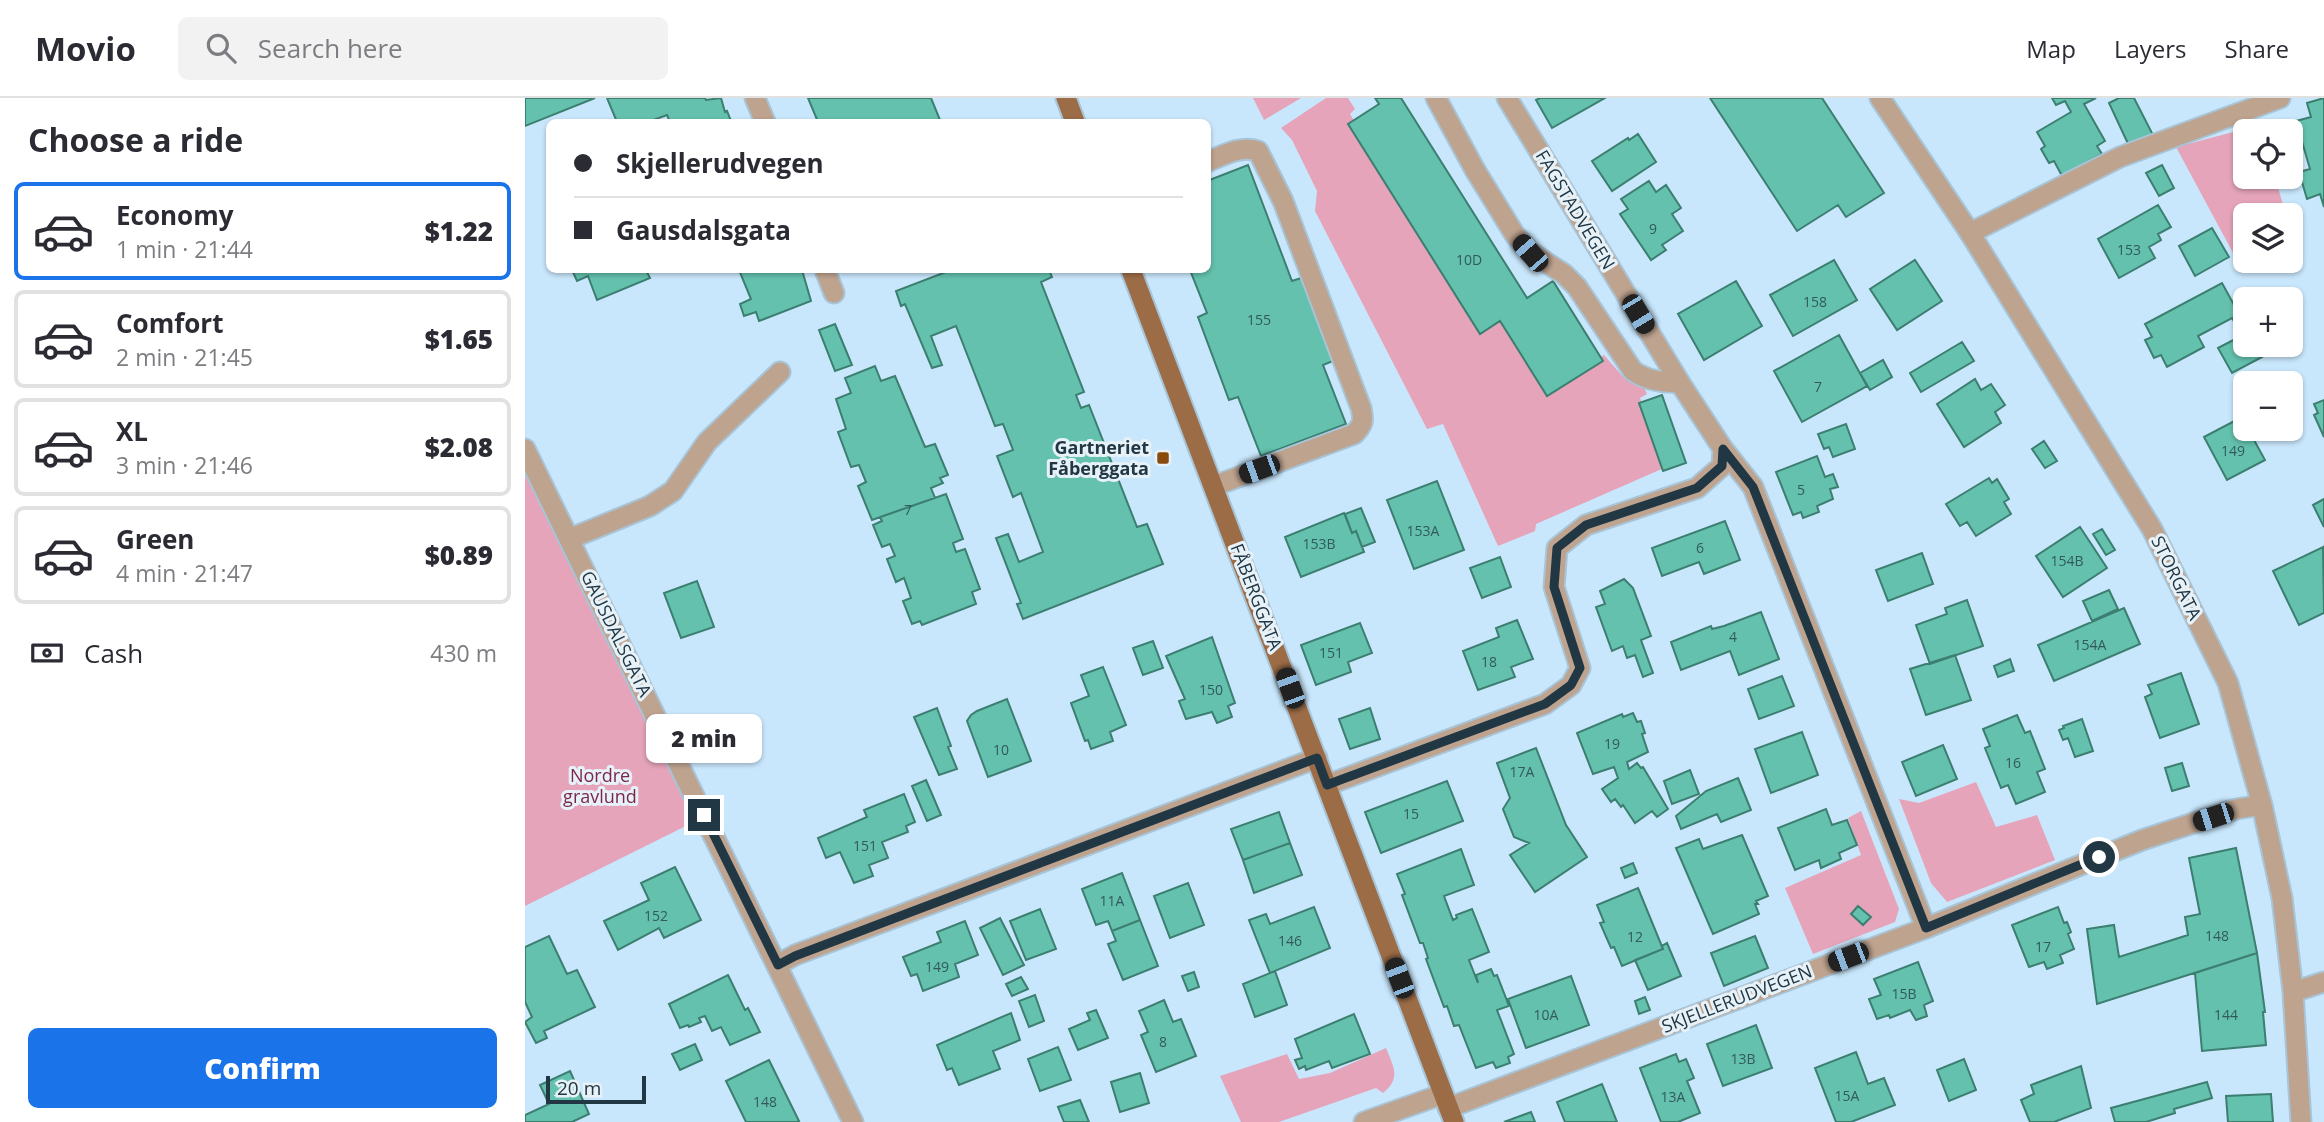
<!DOCTYPE html>
<html lang="en">
<head>
<meta charset="utf-8">
<style>
	:root { --surface:#fff; --page:#f2f2f3; --text:#2b2b33; --muted:#7c7c81; --line:#e1e1e2; --accent:#1a73e8 }
	body { margin:0; font-family:"Open Sans",sans-serif; background:var(--page); color:var(--text); height:100vh; display:flex; flex-direction:column; font-size:26px; white-space:nowrap }
	* { box-sizing:border-box; margin:0 }
	p { font-size:23px; color:var(--muted) }
	.icon { flex:none; width:38px; height:38px; fill:none; stroke:currentColor; stroke-width:2; stroke-linecap:round; stroke-linejoin:round }
	.map { position:relative; flex:1; overflow:hidden }
	.panel { display:flex; flex-direction:column; background:var(--surface); width:525px }
	.panel>* { flex:none }
	.banner { position:absolute; left:21px; top:21px; width:665px; height:154px; border-radius:10px; box-shadow:0 2px 5px #0004; display:grid; align-content:center; height:154px; padding:0 28px; background:var(--surface) }
	.fabs { position:absolute; left:1708px; top:21px; display:grid; gap:14px }
	.fabs a { display:grid; place-items:center; width:70px; height:70px; border-radius:10px; background:var(--surface); box-shadow:0 2px 5px #0004; font-size:35px }
	.scale { position:absolute; left:21px; bottom:18px; width:100px; box-sizing:border-box; padding-left:7px; border:4px solid #223744; border-top:0; font-size:19px; line-height:24px; white-space:nowrap; color:#223744; -webkit-text-stroke:5px #e7f1f8; paint-order:stroke }
	.end { position:absolute; width:32px; height:32px; margin:-16px; border:9px solid #223744; background:#fff; box-shadow:0 0 0 4px #fff }
	.from { border-radius:50% }
	.bubble { position:absolute; height:49px; border-radius:10px; background:var(--surface); box-shadow:0 2px 5px #0004; font-size:23px; font-weight:800; line-height:49px; text-align:center }
	.car { position:absolute; width:21px; height:42px; margin:-21px -10px; border-radius:9px; box-shadow:0 0 5px 2px #0007; background:linear-gradient(#222 24%,#8ab4d8 0 40%,#222 0 76%,#8ab4d8 0 86%,#222 0) }
	.banner b { display:flex; align-items:center; gap:24px; height:66px; font-size:26px }
	.banner b+b { border-top:2px solid var(--line) }
	.banner i { width:18px; height:18px; background:var(--text) }
	ul { padding:0; list-style:none }
	li { display:flex; align-items:center; gap:21px; height:98px; margin:0 14px 10px; padding:0 14px; border:4px solid var(--line); border-radius:10px }
	li div { flex:1 }
	li b { display:block; font-size:26px }
	li em { font-style:normal; font-weight:800 }
	li.current { border-color:var(--accent) }
	li>.icon { width:63px; height:63px; stroke-width:1.5 }
	h2 { padding:0 28px; font-size:32px; line-height:84px }
	.pay { display:flex; align-items:center; gap:18px; height:77px; padding:0 28px; font-size:26px }
	.pay p { margin-inline-start:auto }
	.action { display:flex; gap:14px; margin-top:auto; padding:14px 28px }
	.action a { flex:1; height:80px; border-radius:10px; background:var(--accent); color:#fff; font-size:28px; font-weight:800; line-height:80px; text-align:center }
	header { display:flex; align-items:center; gap:42px; box-sizing:border-box; height:98px; padding:0 35px; background:var(--surface); border-bottom:2px solid var(--line) }
	header strong { font-size:33px }
	nav { display:flex; gap:38px; margin-inline-start:auto; font-size:24px }
	.search { width:490px; height:63px; background:var(--page); display:flex; align-items:center; gap:18px; box-sizing:border-box; padding:0 24px; border-radius:10px; color:var(--muted); font-size:26px }
	main { display:flex; flex:1; min-height:0 }
	.map>svg:first-child { display:block }
	.green { fill:#e5a4ba }
	.building { fill:#64c1ad; stroke:#3c7e70; stroke-width:2 }
	.lines { fill:none; stroke-linecap:round; stroke-linejoin:round }
	.service-casing { stroke:#a8c4d7; stroke-width:23 }
	.minor-casing { stroke:#a8c4d7; stroke-width:23 }
	.primary-casing { stroke:#a8c4d7; stroke-width:23 }
	.service { stroke:#bea38f; stroke-width:19 }
	.minor { stroke:#bea38f; stroke-width:19 }
	.primary { stroke:#9c6c47; stroke-width:19 }
	.route { stroke:#223744; stroke-width:9 }
	.poi-dot { fill:#894a0e; stroke:#e7f1f8; stroke-width:2.5 }
	.labels { text-anchor:middle; stroke-width:6; stroke-linejoin:round; paint-order:stroke }
	.number-label { font-size:14px; fill:#325a5e }
	.street-label { font-size:18px; fill:#223744; stroke:#e7f1f8 }
	.poi-label { font-size:18px; font-weight:bold; fill:#223744; stroke:#e7f1f8; text-anchor:end }
	.park-label { font-size:18px; fill:#7c264b; stroke:#e7f1f8 }
</style>
</head>
<body>
<header>
<strong>Movio</strong>
<div class="search"><svg class="icon" aria-label="search" viewBox="0 0 24 24"><circle cx="10" cy="10" r="6"/><path d="M15 15l6 6"/></svg>Search here</div>
<nav><a>Map</a><a>Layers</a><a>Share</a></nav>
</header>
<main>
<section class="panel">
<h2>Choose a ride</h2>
<ul>
<li class="current"><svg class="icon" aria-label="car" viewBox="0 0 24 24"><path d="M5 17H2v-5l4-1 3-4h7l3 4 3 1v5h-3M9 17h6M6 11h13"/><circle cx="7" cy="17" r="2"/><circle cx="17" cy="17" r="2"/></svg><div><b>Economy</b><p>1 min · 21:44</p></div><em>$1.22</em></li>
<li><svg class="icon" aria-label="car" viewBox="0 0 24 24"><path d="M5 17H2v-5l4-1 3-4h7l3 4 3 1v5h-3M9 17h6M6 11h13"/><circle cx="7" cy="17" r="2"/><circle cx="17" cy="17" r="2"/></svg><div><b>Comfort</b><p>2 min · 21:45</p></div><em>$1.65</em></li>
<li><svg class="icon" aria-label="car" viewBox="0 0 24 24"><path d="M5 17H2v-5l4-1 3-4h7l3 4 3 1v5h-3M9 17h6M6 11h13"/><circle cx="7" cy="17" r="2"/><circle cx="17" cy="17" r="2"/></svg><div><b>XL</b><p>3 min · 21:46</p></div><em>$2.08</em></li>
<li><svg class="icon" aria-label="car" viewBox="0 0 24 24"><path d="M5 17H2v-5l4-1 3-4h7l3 4 3 1v5h-3M9 17h6M6 11h13"/><circle cx="7" cy="17" r="2"/><circle cx="17" cy="17" r="2"/></svg><div><b>Green</b><p>4 min · 21:47</p></div><em>$0.89</em></li>
</ul>
<div class="pay"><svg class="icon" aria-label="cash" viewBox="0 0 24 24"><path d="M3 7h18v10H3z"/><circle cx="12" cy="12" r="2"/></svg>Cash<p>430 m</p></div>
<div class="action"><a>Confirm</a></div>
</section>
<div class="map">
<svg width="1799" height="1024" viewBox="0 0 1799 1024">
	<rect width="100%" height="100%" fill="#c9e7fc"/>
	<path class="green" d="M728 0H776L739 22Z
		M801 0H823L830 11 825 16 955 230 977 217 1022 292 1079 257 1100 281 1117 285 1122 296 1115 300 1139 370 1011 426 1010 433 973 448 918 326 902 331 790 113 792 93 767 42 756 30Z
		M1735 27 1737 33H1720V79H1750L1761 117H1720V163H1724L1714 166 1651 49Z
		M0 372 175 721 0 808Z
		M1451 684 1471 729 1512 717 1530 762 1422 804 1406 785 1374 701 1394 705Z
		M1336 713 1374 811 1370 824 1288 856 1260 790 1336 757 1323 720Z
		M861 950C869 970 876 980 858 995L851 990 754 1024H716L695 978 762 956 774 981 805 975Z"/>
	<path class="building" d="M0 0H70L0 28Z
		M82 0H180L181 2 196 0 200 14 202 13 206 23 145 24 142 17 123 24H92Z
		M283 0H406L415 22 414 24H293Z
		M850 0H876L1002 200 1028 183 1078 263 1022 298 975 223 955 236 823 26 854 6Z
		M1015 0H1080L1027 30 1011 2Z
		M1185 0H1297L1359 95 1321 119 1313 107 1272 133Z
		M1527 0H1571L1559 6 1580 43 1572 48 1577 56 1537 78 1529 63 1524 65 1516 51 1520 48 1512 34 1546 14 1540 3 1531 7Z
		M1594 0H1609L1628 37 1605 50 1584 5Z
		M1799 0V109L1795 96 1782 101 1774 74 1785 71 1771 23 1786 19 1782 5Z
		M1113 36 1131 64 1087 93 1067 63 1103 40 1104 42Z
		M723 67 767 183 776 180 808 263 798 267 821 326 736 358 713 299 704 302 673 219 682 215 665 172H682V83Z
		M1637 67 1649 90 1634 98 1621 75Z
		M1124 83 1131 94 1141 87 1156 110 1147 116 1158 133 1137 147 1141 152 1126 162 1095 116 1103 111 1096 101Z
		M1633 107 1646 129 1633 136 1636 142 1624 149 1630 160 1594 180 1573 141Z
		M1687 130 1704 159 1670 178 1654 148Z
		M1309 162 1332 202 1268 238 1245 197Z
		M1390 162 1417 203 1372 232 1345 191Z
		M47 172H121L125 180 72 202 63 178 52 183Z
		M214 172H277L286 203 234 223 231 214 219 218 215 206 226 201Z
		M426 172H524L527 179 516 184 559 294 551 297 556 310 564 307 612 429 622 426 638 466 498 521 492 506 496 505 471 440 483 436 494 464 518 454 496 395 488 399 472 358 488 352 478 326 470 328 431 228 406 238 417 267 407 270 380 206 376 208 371 193Z
		M1211 183 1237 228 1179 262 1153 216Z
		M1697 185 1720 227V236L1717 237 1707 220 1673 238 1679 249 1642 269 1636 257 1629 260 1620 242 1627 239 1620 226Z
		M310 226 327 267 310 273 294 232Z
		M1720 236V247H1730L1737 259 1707 275 1693 250Z
		M1314 237 1342 288 1277 324 1249 273Z
		M1437 244 1449 263 1396 294 1385 275Z
		M1358 262 1367 279 1345 292 1335 275Z
		M350 268 356 283 370 278 400 349 410 346 423 377 415 380 418 385 406 390 410 400 347 422 333 388 341 384 334 367 326 369 313 334 321 331 311 301 326 295 320 280Z
		M1450 281 1456 292 1466 286 1480 307 1470 314 1476 325 1439 349 1412 306Z
		M1137 297 1161 365 1138 373 1114 305Z
		M1799 302V339L1789 317 1793 315 1789 306Z
		M1717 319 1720 331H1723L1740 362 1702 382 1679 339Z
		M1321 326 1330 351 1308 359 1304 349 1299 351 1293 336Z
		M1519 343 1532 363 1520 370 1507 351Z
		M1292 358 1300 379 1308 376 1313 389 1305 391 1308 401 1292 408 1294 414 1278 420 1276 414 1268 417 1251 374Z
		M1464 380 1467 385 1472 381 1484 401 1479 404 1486 416 1451 438 1442 424 1435 428 1421 406Z
		M912 383 939 452 889 471 862 402Z
		M421 396 438 441 428 445 431 454 440 451 455 491 447 494 451 506 397 527 395 523 387 526 378 503 386 500 379 480 371 484 362 461 370 458 365 446 357 449 348 427 357 423 355 419Z
		M1799 401V429L1788 407Z
		M836 410 850 444 837 449 831 433 827 435 820 416Z
		M819 415 827 435 831 433 839 454 776 479 760 439Z
		M1200 423 1215 462 1179 476 1174 464 1137 478 1127 450Z
		M1555 429 1582 470 1538 499 1511 458Z
		M1577 431 1590 452 1581 457 1568 436Z
		M1798 449 1799 515 1774 527 1748 473Z
		M1397 455 1408 486 1363 503 1351 472Z
		M975 459 986 489 957 500 945 470Z
		M1099 481 1108 490 1126 538 1116 542 1128 575 1118 579 1110 557 1102 560 1098 548 1087 553 1071 509 1080 506 1075 493Z
		M172 483 189 529 156 540 139 495Z
		M1584 492 1593 511 1567 523 1558 503Z
		M1442 502 1458 548 1405 566 1391 527 1422 516 1420 510Z
		M1599 510 1615 546 1529 583 1513 547Z
		M1236 514 1254 561 1214 577 1205 553 1156 572 1146 544 1186 528 1187 531 1199 528Z
		M992 522 1008 561 986 569 990 579 953 592 938 553 974 539 971 530Z
		M835 525 847 555 823 564 826 574 791 587 776 547Z
		M687 539 710 605 703 608 707 619 692 625 687 614 661 621 654 603 660 601 641 558Z
		M628 543 638 570 618 577 608 550Z
		M1430 557 1446 602 1401 617 1385 571Z
		M1485 561 1489 573 1473 579 1469 568Z
		M578 569 601 627 585 634 588 643 566 651 563 642 560 643 546 605 564 598 556 577Z
		M1656 575 1674 626 1635 640 1620 599 1627 596 1623 587Z
		M1257 578 1269 608 1234 621 1223 591Z
		M482 601 506 663 463 679 442 623 446 617 452 613Z
		M412 610 426 648 423 649 432 671 414 677 389 619Z
		M845 610 855 641 825 651 814 621Z
		M1108 615 1112 624 1116 623 1120 635 1117 636 1123 654 1102 664 1104 671 1112 665 1116 670 1118 669 1143 711 1132 719 1127 713 1110 725 1098 707 1096 709 1090 701 1086 704 1077 691 1093 680 1089 669 1068 676 1052 635 1097 616 1098 619Z
		M1492 617 1500 635 1505 633 1520 671 1512 674 1520 694 1491 706 1483 687 1476 690 1460 650 1465 648 1458 631Z
		M1557 621 1568 653 1550 659 1543 640 1538 642 1534 632 1539 630 1538 628Z
		M1277 634 1293 677 1246 695 1230 651Z
		M1418 647 1432 681 1391 698 1377 664Z
		M1011 650 1041 727 1062 759 1010 794 985 757 1004 745 989 739 978 711 985 700 972 665Z
		M1657 665 1664 688 1647 693 1640 670Z
		M1165 672 1174 696 1147 706 1139 683Z
		M1213 680 1226 712 1196 724 1192 716 1156 731 1151 718 1181 693Z
		M401 682 416 717 402 723 387 688Z
		M922 683 938 723 856 755 840 714Z
		M379 696 390 724 381 728 383 734 357 744 363 760 344 767 348 778 329 785 315 754 301 760 293 740 342 719 339 712Z
		M1301 711 1307 727 1322 722 1332 747 1314 755 1316 761 1296 770 1294 762 1270 772 1253 730Z
		M754 714 765 745 718 762 706 731Z
		M1217 737 1243 798 1231 803 1233 806H1230L1234 816 1188 836 1151 750 1174 741 1178 751Z
		M765 745 777 777 729 795 718 762Z
		M1711 750 1732 855 1572 906 1562 831 1589 827 1594 859 1663 837 1660 819 1675 816 1664 760Z
		M936 751 949 787 919 798 928 822 932 820 931 817 947 811 964 854 944 862 953 885 951 877 966 871 969 878 972 877 984 908 972 912 989 956 983 959 985 965 971 970 968 964 951 970 934 927 929 928 922 908 919 909 901 861 903 860 898 845H895L877 797 880 796 872 776Z
		M1108 765 1112 775 1100 780 1096 770Z
		M150 769 176 822 139 840 134 830 93 852 79 823 124 802 116 785Z
		M597 775 615 822 587 833 583 823 571 827 557 791Z
		M663 785 679 827 645 840 629 798Z
		M1113 790 1138 851 1097 868 1089 849 1086 850 1075 825 1079 824 1072 807Z
		M1333 808 1346 819 1338 827 1326 816Z
		M789 809 805 850 745 875 724 822 741 816 745 826Z
		M1533 809 1539 825 1542 824 1546 834 1543 836 1549 851 1535 857 1538 865 1522 871 1519 864 1504 869 1487 827Z
		M515 811 531 851 501 862 485 823Z
		M475 820 499 867 478 877 455 830Z
		M615 822 633 868 598 882 583 846 591 843 587 833Z
		M440 823 453 857 430 866 434 879 398 893 392 876 386 878 378 859 416 844 412 834Z
		M24 838 42 876 52 872 70 909 19 933 22 940 11 945 0 924 7 919 0 904V849Z
		M1230 838 1243 870 1199 888 1186 855Z
		M1142 845 1156 878 1123 892 1110 862 1138 851 1137 848Z
		M1732 855 1740 914H1738L1741 947 1677 953 1670 875Z
		M1393 864 1408 903 1399 907 1402 918 1391 922 1385 912 1365 920 1364 917 1352 921 1344 901 1356 897 1349 881Z
		M750 873 762 907 730 919 718 886Z
		M669 874 674 889 663 893 657 878Z
		M203 877 220 912 223 910 235 934 205 947 196 929 187 933 180 918 174 920 176 924 164 929 163 927 155 930 144 906Z
		M1046 878 1064 927 1001 950 983 901Z
		M496 879 503 891 487 898 481 886Z
		M510 897 519 923 504 929 494 903Z
		M1120 899 1125 912 1114 916 1110 903Z
		M639 902 648 924 656 921 671 958 631 974 616 937 623 934 614 913Z
		M571 912 583 940 553 952 544 931 565 922 562 915Z
		M486 915 495 942 468 953 475 971 434 987 427 970 422 972 412 947Z
		M829 916 845 956 807 970 804 963 781 972 780 968 774 971 770 962 777 960 770 941Z
		M1231 927 1247 970 1198 988 1182 946Z
		M170 946 177 962 155 972 147 956Z
		M533 949 546 982 515 993 503 961Z
		M1331 954 1343 986 1359 980 1370 1007 1326 1024H1311L1290 970Z
		M1151 956 1154 964 1161 961 1169 980 1162 983 1175 1015 1153 1024H1136L1115 970Z
		M1439 961 1451 992 1424 1003 1412 972Z
		M244 962 274 1023 272 1024H221L201 983Z
		M1556 968 1566 1010 1529 1024H1505L1496 1002 1509 996 1506 987Z
		M45 973 64 1016 47 1024H0V1017L24 1006 15 987Z
		M615 975 624 1005 595 1014 586 984Z
		M1682 984 1687 1000 1649 1011 1650 1015 1621 1024H1590L1586 1010Z
		M1077 986 1092 1024H1040L1032 1004Z
		M1746 996 1748 1024H1703L1701 998Z
		M555 1002 564 1024H539L533 1009Z
		M1006 1014 1010 1024H979Z"/>
	<g class="lines">
		<g class="service-casing">
			<path id="service" d="M230 0 240 24
				M911 0 950 72 990 137 1005 154 1039 176 1052 189 1108 273C1123 283 1137 284 1155 285
				M682 64C699 57 716 47 733 53L758 103 836 310C839 323 838 327 829 336L689 388
				M1445 135 1595 59 1755 0
				M300 172 309 195
				M44 441 125 408 148 393 182 344 255 274"/>
		</g>
		<g class="minor-casing">
			<path id="minor" d="M982 0 1155 285 1198 351 1228 389 1401 830
				M1355 0 1445 135 1627 431 1703 585 1737 707 1757 800 1768 894 1776 1024
				M0 351 328 1024
				M802 687 1020 606 1046 587 1055 570 1029 489 1032 450 1061 427 1172 390 1197 368 1198 351
				M252 867 270 857 792 660
				M1768 894 1799 884
				M923 1010 1401 830 1617 742 1711 711 1737 707
				M839 1024 918 996"/>
		</g>
		<g class="primary-casing">
			<path id="primary" d="M541 0 550 24
				M606 172 929 1024"/>
		</g>
		<use href="#service" class="service"/>
		<use href="#minor" class="minor"/>
		<use href="#primary" class="primary"/>
	</g>
	<g class="lines">
		<path class="route" d="M179 717 253 867 270 858 792 660 802 687 815 682 1020 606 1046 587 1055 570 1029 489 1032 450 1061 427 1172 390 1197 368 1198 351 1228 389 1401 830 1574 759"/>
	</g>
	<rect class="poi-dot" x="631" y="353" width="14" height="14" rx="3.5"/>
	<g class="labels">
		<g class="number-label">
			<text x="1128" y="136">9</text>
			<text x="1604" y="157">153</text>
			<text x="944" y="167">10D</text>
			<text x="1290" y="209">158</text>
			<text x="734" y="227">155</text>
			<text x="1293" y="294">7</text>
			<text x="1708" y="358">149</text>
			<text x="1276" y="397">5</text>
			<text x="383" y="417">7</text>
			<text x="898" y="438">153A</text>
			<text x="794" y="451">153B</text>
			<text x="1175" y="455">6</text>
			<text x="1542" y="468">154B</text>
			<text x="1208" y="544">4</text>
			<text x="1565" y="552">154A</text>
			<text x="806" y="560">151</text>
			<text x="964" y="569">18</text>
			<text x="686" y="597">150</text>
			<text x="1087" y="651">19</text>
			<text x="476" y="657">10</text>
			<text x="1488" y="670">16</text>
			<text x="997" y="679">17A</text>
			<text x="886" y="721">15</text>
			<text x="340" y="753">151</text>
			<text x="587" y="808">11A</text>
			<text x="131" y="823">152</text>
			<text x="1692" y="843">148</text>
			<text x="1110" y="844">12</text>
			<text x="765" y="848">146</text>
			<text x="1518" y="854">17</text>
			<text x="412" y="874">149</text>
			<text x="1379" y="901">15B</text>
			<text x="1021" y="922">10A</text>
			<text x="1701" y="922">144</text>
			<text x="638" y="949">8</text>
			<text x="1218" y="966">13B</text>
			<text x="1322" y="1003">15A</text>
			<text x="1148" y="1004">13A</text>
			<text x="240" y="1009">148</text>
		</g>
		<g class="street-label">
			<text transform="translate(1050 112) rotate(59)" y="6">FAGSTADVEGEN</text>
			<text transform="translate(1651 480) rotate(64)" y="6">STORGATA</text>
			<text transform="translate(731 499) rotate(69)" y="6">FÅBERGGATA</text>
			<text transform="translate(91 536) rotate(64)" y="6">GAUSDALSGATA</text>
			<text transform="translate(1212 901) rotate(-21)" y="6">SKJELLERUDVEGEN</text>
		</g>
		<g class="poi-label">
			<text x="624" y="356">Gartneriet<tspan x="624" dy="21">Fåberggata</tspan></text>
		</g>
		<g class="park-label">
			<text x="75" y="684">Nordre<tspan x="75" dy="21">gravlund</tspan></text>
		</g>
	</g>
</svg>
<div class="fabs">
<a><svg class="icon" aria-label="locate" viewBox="0 0 24 24"><circle cx="12" cy="12" r="6"/><path d="M12 2v4M12 18v4M2 12h4M18 12h4"/></svg></a>
<a><svg class="icon" aria-label="layers" viewBox="0 0 24 24"><path d="M12 4l9 5-9 5-9-5zM3 14l9 5 9-5"/></svg></a>
<a>+</a>
<a>−</a>
</div>
<div class="scale">20 m</div>
<i class="end from" style="left:1574px;top:759px"></i>
<i class="end" style="left:179px;top:717px"></i>
<div class="bubble" style="left:121px;top:616px;width:116px">2 min</div>
<i class="car" style="left:1005px;top:155px;rotate:319deg"></i>
<i class="car" style="left:1113px;top:216px;rotate:149deg"></i>
<i class="car" style="left:734px;top:371px;rotate:250deg"></i>
<i class="car" style="left:765px;top:590px;rotate:340deg"></i>
<i class="car" style="left:1688px;top:719px;rotate:252deg"></i>
<i class="car" style="left:1323px;top:859px;rotate:249deg"></i>
<i class="car" style="left:874px;top:880px;rotate:339deg"></i>
<div class="banner">
<b><i class="from"></i>Skjellerudvegen</b>
<b><i></i>Gausdalsgata</b>
</div>
</div>
</main>
</body>
</html>
